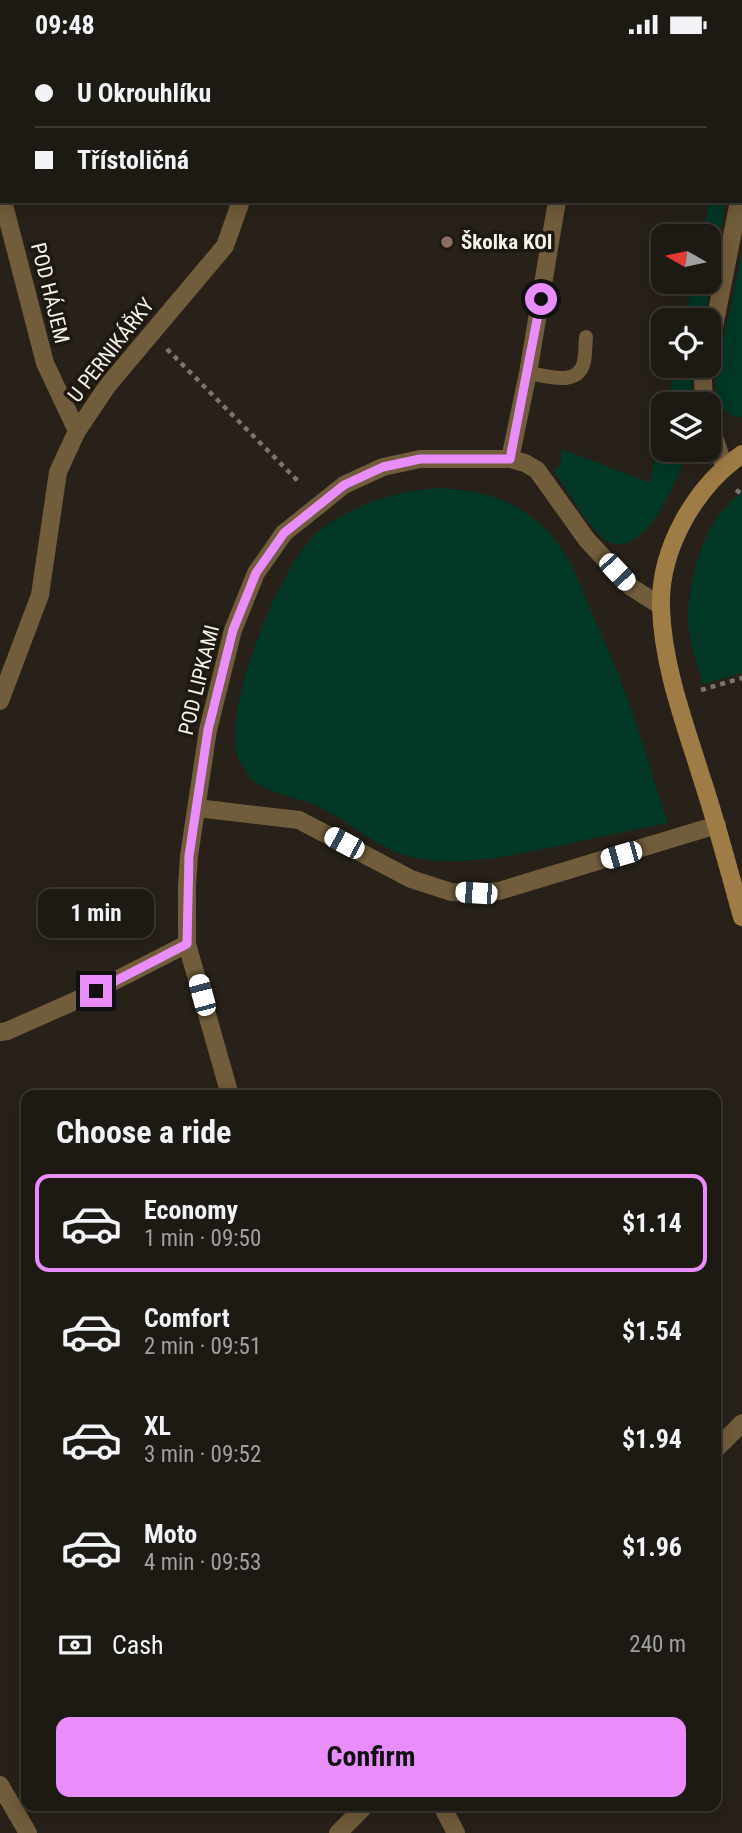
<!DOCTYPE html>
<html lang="en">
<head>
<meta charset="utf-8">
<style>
	:root { --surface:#1d1913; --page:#2a2621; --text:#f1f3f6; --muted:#a0a0a0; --line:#3b3833; --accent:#e98dfd }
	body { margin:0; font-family:"Roboto Condensed",sans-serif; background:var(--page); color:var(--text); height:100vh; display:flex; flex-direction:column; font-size:26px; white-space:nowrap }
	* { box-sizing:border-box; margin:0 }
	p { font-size:23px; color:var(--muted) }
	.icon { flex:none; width:38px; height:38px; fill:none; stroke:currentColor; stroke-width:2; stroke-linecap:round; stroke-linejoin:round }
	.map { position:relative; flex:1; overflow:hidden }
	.sheet { position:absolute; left:21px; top:1041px; width:700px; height:721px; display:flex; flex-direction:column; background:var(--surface); border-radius:14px; box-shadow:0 4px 18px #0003,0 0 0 2px var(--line) }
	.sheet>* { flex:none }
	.top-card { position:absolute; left:0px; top:0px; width:742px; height:154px; box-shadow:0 4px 18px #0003,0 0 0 2px var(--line); display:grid; align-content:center; height:154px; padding:0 35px; background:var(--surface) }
	.needle { width:46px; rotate:279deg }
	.tools { position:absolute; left:651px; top:175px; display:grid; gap:14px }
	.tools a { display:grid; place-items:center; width:70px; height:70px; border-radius:14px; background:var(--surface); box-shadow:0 4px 18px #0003,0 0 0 2px var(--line); font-size:35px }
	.end { position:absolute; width:32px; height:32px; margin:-16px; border:9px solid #e98dfd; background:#111; box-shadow:0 0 0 4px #111 }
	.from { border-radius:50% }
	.bubble { position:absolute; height:49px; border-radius:14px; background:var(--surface); box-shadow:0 4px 18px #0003,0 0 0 2px var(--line); font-size:23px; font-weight:700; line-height:49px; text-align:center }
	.car { position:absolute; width:21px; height:42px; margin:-21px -10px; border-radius:9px; box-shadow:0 0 5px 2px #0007; background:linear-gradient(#fff 24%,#345 0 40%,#fff 0 76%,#345 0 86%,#fff 0) }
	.top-card b { display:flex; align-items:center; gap:24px; height:66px; font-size:26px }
	.top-card b+b { border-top:2px solid var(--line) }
	.top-card i { width:18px; height:18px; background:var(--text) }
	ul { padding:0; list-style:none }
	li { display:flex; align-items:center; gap:21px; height:98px; margin:0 14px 10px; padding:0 21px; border:4px solid transparent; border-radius:14px }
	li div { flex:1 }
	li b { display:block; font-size:26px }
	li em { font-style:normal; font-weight:700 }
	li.active { border-color:var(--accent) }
	li>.icon { width:63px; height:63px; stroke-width:1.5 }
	h2 { padding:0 35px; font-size:32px; line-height:84px }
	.pay { display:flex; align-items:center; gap:18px; height:77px; padding:0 35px; font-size:26px }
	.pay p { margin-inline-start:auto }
	.cta { display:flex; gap:14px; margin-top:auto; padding:14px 35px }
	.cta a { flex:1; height:80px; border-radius:14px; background:var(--accent); color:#111; font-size:28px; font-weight:700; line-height:80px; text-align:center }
	.status { display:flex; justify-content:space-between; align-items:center; height:49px; padding:0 35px; background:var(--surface); direction:ltr }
	.status svg { height:19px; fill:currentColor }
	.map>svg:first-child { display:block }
	.green { fill:#023826 }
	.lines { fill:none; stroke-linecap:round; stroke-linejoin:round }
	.path { stroke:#7a756e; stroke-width:4.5; stroke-dasharray:5 5; stroke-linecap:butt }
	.service { stroke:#715c3b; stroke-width:14 }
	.minor { stroke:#715c3b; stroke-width:18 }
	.secondary { stroke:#9f7c46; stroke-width:18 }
	.route { stroke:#e98dfd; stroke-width:9 }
	.education-dot { fill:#8d6e63; stroke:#1d1810; stroke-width:2.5 }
	.labels { text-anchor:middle; stroke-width:7; stroke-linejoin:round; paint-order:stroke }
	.poi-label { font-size:21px; font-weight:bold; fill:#f5f1eb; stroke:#1d1810; text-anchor:start }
	.street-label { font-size:21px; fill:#f5f1eb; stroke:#1d1810 }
</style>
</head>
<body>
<div class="status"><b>09:48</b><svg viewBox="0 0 49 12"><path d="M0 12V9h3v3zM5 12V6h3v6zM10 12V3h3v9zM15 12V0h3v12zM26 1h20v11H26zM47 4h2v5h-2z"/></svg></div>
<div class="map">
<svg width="742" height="1784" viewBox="0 0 742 1784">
	<rect width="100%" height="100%" fill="#272119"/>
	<path class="green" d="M710 152H726L704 271H685L693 233H709V187H702Z
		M742 203V368C720 367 715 351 715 331Z
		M675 317H696L689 355H667Z
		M663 372V401H687C680 428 640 522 602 488 584 472 568 442 554 422L561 417 562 400 650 434Z
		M435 439C476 440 512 448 542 477 568 500 579 533 592 564 602 587 612 609 621 632 639 678 652 727 668 774 631 781 595 789 559 797 513 806 469 817 422 810 383 805 353 774 319 758 301 750 269 743 255 733 249 728 243 718 239 711 218 667 281 513 318 483 350 456 394 443 435 439Z
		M742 442V624L703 635C698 617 691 599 689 581 685 552 697 499 713 475 720 463 732 452 742 442Z"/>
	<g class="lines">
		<path class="path" d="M734 0V2
			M619 2V0
			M740 27 742 28
			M167 300 301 435
			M736 441 742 445
			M701 641 742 629"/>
		<path class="service" d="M528 324C544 326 576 338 583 316 586 308 585 297 586 288"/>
		<path class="minor" d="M267 2V0
			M583 2V0
			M3 152 45 314 77 382
			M709 303 739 152
			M704 355 703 330 706 317
			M709 372 724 418
			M510 410 528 324 557 152
			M0 652 40 546 58 423 77 382 108 336 225 197 241 152
			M197 759 299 771 411 830 451 843 476 844 499 842 717 776
			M0 983 7 982 75 952 187 895
			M230 1046 187 895V837L189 807 208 681 233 581 256 524 284 484 344 436 383 418 420 410H510L525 414 537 421 587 491 631 538 661 557
			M716 1400 742 1374
			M0 1736 28 1784
			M442 1757 456 1784
			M338 1784 365 1757"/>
		<path class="secondary" d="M742 405C695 438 659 500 661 559 663 618 685 675 702 730 717 775 729 822 742 868"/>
	</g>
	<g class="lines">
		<path class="route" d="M96 942 187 895 189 807 208 681 233 581 256 524 284 484 344 436 383 418 420 410H510L541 250"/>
	</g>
	<circle class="education-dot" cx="447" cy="193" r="7"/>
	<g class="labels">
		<g class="poi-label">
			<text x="461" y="200">Školka KOI</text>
		</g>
		<g class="street-label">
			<text transform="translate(50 244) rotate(76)" y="7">POD HÁJEM</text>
			<text transform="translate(111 301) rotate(-52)" y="7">U PERNIKÁŘKY</text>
			<text transform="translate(199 631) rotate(-76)" y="7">POD LIPKAMI</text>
		</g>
	</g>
</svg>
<div class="tools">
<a><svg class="needle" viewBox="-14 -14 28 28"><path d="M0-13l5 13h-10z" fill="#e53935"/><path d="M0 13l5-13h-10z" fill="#a0a0a0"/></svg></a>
<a><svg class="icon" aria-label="locate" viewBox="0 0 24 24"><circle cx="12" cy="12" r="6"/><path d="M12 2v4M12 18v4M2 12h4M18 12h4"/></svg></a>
<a><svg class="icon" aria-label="layers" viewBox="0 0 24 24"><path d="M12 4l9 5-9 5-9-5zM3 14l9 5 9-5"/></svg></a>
</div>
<i class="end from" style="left:541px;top:250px"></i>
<i class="end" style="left:96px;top:942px"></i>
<div class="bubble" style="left:38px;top:840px;width:116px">1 min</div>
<i class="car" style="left:617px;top:523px;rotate:137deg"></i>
<i class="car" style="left:344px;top:794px;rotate:298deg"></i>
<i class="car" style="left:621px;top:806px;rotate:254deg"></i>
<i class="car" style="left:476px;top:844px;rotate:274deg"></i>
<i class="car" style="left:202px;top:946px;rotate:345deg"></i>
<div class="top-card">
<b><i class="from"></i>U Okrouhlíku</b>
<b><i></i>Třístoličná</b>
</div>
<section class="sheet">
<h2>Choose a ride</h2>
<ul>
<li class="active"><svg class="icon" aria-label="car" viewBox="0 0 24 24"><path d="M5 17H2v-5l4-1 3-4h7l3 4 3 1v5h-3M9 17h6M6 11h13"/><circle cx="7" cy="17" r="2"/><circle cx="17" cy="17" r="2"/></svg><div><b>Economy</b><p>1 min · 09:50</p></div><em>$1.14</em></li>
<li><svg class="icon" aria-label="car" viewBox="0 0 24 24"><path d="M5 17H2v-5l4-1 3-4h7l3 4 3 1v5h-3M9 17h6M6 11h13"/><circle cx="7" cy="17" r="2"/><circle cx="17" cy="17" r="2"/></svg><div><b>Comfort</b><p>2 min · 09:51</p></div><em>$1.54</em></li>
<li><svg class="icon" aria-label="car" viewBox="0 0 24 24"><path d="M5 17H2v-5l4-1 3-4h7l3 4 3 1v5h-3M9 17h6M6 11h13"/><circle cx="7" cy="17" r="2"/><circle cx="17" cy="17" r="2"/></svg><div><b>XL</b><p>3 min · 09:52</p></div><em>$1.94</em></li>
<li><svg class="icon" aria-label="car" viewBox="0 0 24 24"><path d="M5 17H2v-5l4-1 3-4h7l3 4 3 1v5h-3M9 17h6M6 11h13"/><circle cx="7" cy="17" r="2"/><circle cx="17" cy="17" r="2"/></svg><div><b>Moto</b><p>4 min · 09:53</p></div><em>$1.96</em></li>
</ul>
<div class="pay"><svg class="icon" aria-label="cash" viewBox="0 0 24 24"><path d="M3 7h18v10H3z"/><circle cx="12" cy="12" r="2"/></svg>Cash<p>240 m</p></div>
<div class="cta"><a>Confirm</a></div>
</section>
</div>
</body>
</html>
